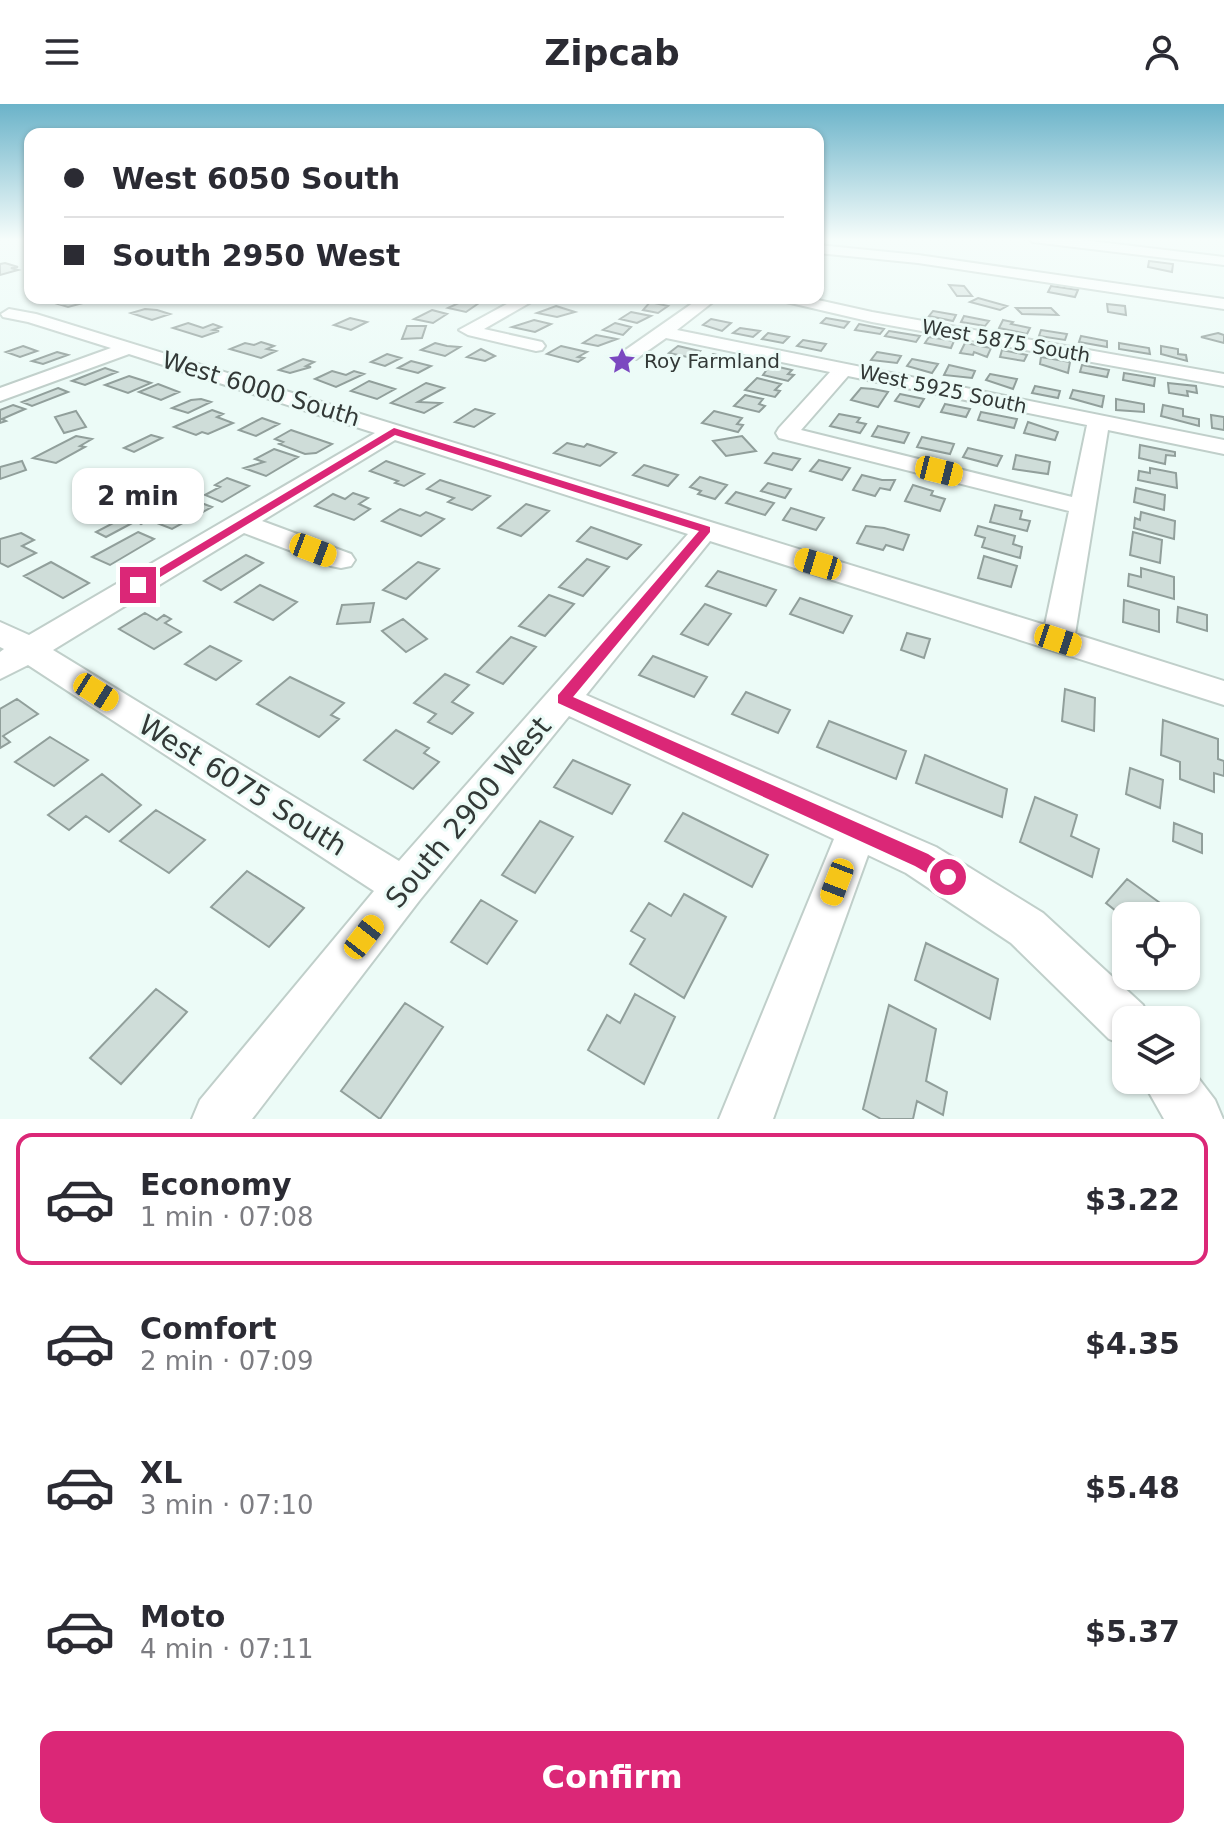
<!DOCTYPE html>
<html lang="en">
<head>
<meta charset="utf-8">
<style>
	:root { --surface:#fff; --page:#f2f2f3; --text:#2b2b33; --muted:#7c7c81; --line:#e1e1e2; --accent:#db2777 }
	body { margin:0; font-family:"DejaVu Sans",sans-serif; background:var(--page); color:var(--text); height:100vh; display:flex; flex-direction:column; font-size:30px; white-space:nowrap }
	* { box-sizing:border-box; margin:0 }
	p { font-size:26px; color:var(--muted) }
	.icon { flex:none; width:44px; height:44px; fill:none; stroke:currentColor; stroke-width:2; stroke-linecap:round; stroke-linejoin:round }
	.map { position:relative; height:1015px; overflow:hidden }
	.side { display:flex; flex-direction:column; background:var(--surface); flex:1 }
	.side>* { flex:none }
	.hud { position:absolute; left:24px; top:24px; width:800px; height:176px; border-radius:16px; box-shadow:0 2px 6px #0004; display:grid; align-content:center; height:176px; padding:0 40px; background:var(--surface) }
	.buttons { position:absolute; left:1112px; top:798px; display:grid; gap:16px }
	.buttons a { display:grid; place-items:center; width:88px; height:88px; border-radius:16px; background:var(--surface); box-shadow:0 2px 6px #0004; font-size:40px }
	.end { position:absolute; width:36px; height:36px; margin:-18px; border:10px solid #db2777; background:#fff; box-shadow:0 0 0 4px #fff }
	.from { border-radius:50% }
	.bubble { position:absolute; height:56px; border-radius:16px; background:var(--surface); box-shadow:0 2px 6px #0004; font-size:26px; font-weight:700; line-height:56px; text-align:center }
	.car { position:absolute; width:24px; height:48px; margin:-24px -12px; border-radius:10px; box-shadow:0 0 6px 2px #0007; background:linear-gradient(#f5c518 24%,#345 0 40%,#f5c518 0 76%,#345 0 86%,#f5c518 0) }
	.hud b { display:flex; align-items:center; gap:28px; height:76px; font-size:30px }
	.hud b+b { border-top:2px solid var(--line) }
	.hud i { width:20px; height:20px; background:var(--text) }
	ul { padding:14px 0 0; list-style:none }
	li { display:flex; align-items:center; gap:24px; height:132px; margin:0 16px 12px; padding:0 24px; border:4px solid transparent; border-radius:16px }
	li div { flex:1 }
	li b { display:block; font-size:30px }
	li em { font-style:normal; font-weight:700 }
	li.current { border-color:var(--accent) }
	li>.icon { width:72px; height:72px; stroke-width:1.5 }
	.primary-button { display:flex; gap:16px; margin-top:auto; padding:16px 40px }
	.primary-button a { flex:1; height:92px; border-radius:16px; background:var(--accent); color:#fff; font-size:32px; font-weight:700; line-height:92px; text-align:center }
	header { display:flex; justify-content:space-between; align-items:center; height:104px; padding:0 40px; background:var(--surface); font-size:36px; font-weight:700 }
	.map>svg:first-child { display:block }
	.building { fill:#cfddd9; stroke:#919f9b; stroke-width:2 }
	.lines { fill:none; stroke-linecap:round; stroke-linejoin:round }
	.minor-casing { stroke:#c0cfca; stroke-width:4 }
	.minor { fill:#fff; fill-rule:evenodd }
	.route { fill:#db2777 }
	.labels { text-anchor:middle; stroke-width:6; stroke-linejoin:round; paint-order:stroke }
	.far-street-label { font-size:20px; fill:#333937; stroke:#ecfbf7 }
	.far-poi-label { font-size:20px; fill:#333937; stroke:#ecfbf7; text-anchor:start }
	.street-label { font-size:24px; fill:#333937; stroke:#ecfbf7 }
	.near-street-label { font-size:28px; fill:#333937; stroke:#ecfbf7 }
</style>
</head>
<body>
<header><svg class="icon" aria-label="menu" viewBox="0 0 24 24"><path d="M4 6h16M4 12h16M4 18h16"/></svg>Zipcab<svg class="icon" aria-label="person" viewBox="0 0 24 24"><circle cx="12" cy="8" r="4"/><path d="M4 21q1-7 8-7t8 7"/></svg></header>
<div class="map">
<svg width="1224" height="1015" viewBox="0 0 1224 1015">
	<rect width="100%" height="100%" fill="#ecfbf7"/>
	<path class="building" d="M1149 157 1173 160 1172 168 1148 163Z
		M5 159 18 163 11 164 18 166 0 171V160Z
		M949 181 964 182 972 192H957Z
		M1051 182 1078 186 1075 193 1048 188Z
		M78 194H102L68 203 58 200Z
		M978 194 1007 202 1000 206 970 198Z
		M465 196 479 199 466 208 448 204Z
		M650 198 668 202 658 209 643 206Z
		M1107 200 1125 202 1126 211 1108 208Z
		M556 202 575 208 557 213 537 209Z
		M1016 204H1051L1058 211 1022 210Z
		M145 205 157 206 170 210 152 216 131 209Z
		M432 206 447 210 433 219 414 215Z
		M933 207 956 211 953 217 929 212Z
		M631 208 651 212 637 219 620 215Z
		M964 212 989 217 985 222 961 218Z
		M350 214 367 218 351 226 334 221Z
		M826 214 849 218 844 224 821 219Z
		M711 215 731 219 722 227 703 221Z
		M534 216 551 220 535 228 512 223Z
		M1003 216 1013 218 1011 220 1030 224 1027 230 999 224Z
		M188 219 203 224 213 220 221 223 213 226 219 227 202 233 173 224Z
		M615 219 631 223 623 231 603 226Z
		M859 220 884 225 880 230 855 226Z
		M407 222H426L422 234 402 235Z
		M740 224 760 227 753 233 733 229Z
		M1041 226 1067 230 1065 236 1039 232Z
		M889 227 920 232 916 238 885 232Z
		M768 229 789 233 783 239 762 235Z
		M1218 229 1224 231V239L1201 233Z
		M596 231 617 235 598 242 583 239Z
		M1081 232 1107 237V243L1079 238Z
		M929 233 954 237 951 244 925 239Z
		M803 236 826 240 821 247 797 242Z
		M261 238 274 242 267 245 276 247 261 254 230 245 245 239 254 241Z
		M435 239 447 242 460 243 445 252 421 246Z
		M965 239 991 244 987 253 974 248 973 251 960 249Z
		M1119 239 1149 244 1150 250 1119 245Z
		M23 242 37 247 20 253 6 248Z
		M561 242 587 248 578 253 584 254 578 258 547 250Z
		M678 242 700 247 692 254 669 249Z
		M1161 242 1178 245V250L1186 251 1187 257 1161 250Z
		M481 245 495 252 485 257 467 253Z
		M1002 246 1027 251 1024 257 1000 253Z
		M57 248 68 251 43 260 32 257Z
		M877 248 901 252 897 259 871 256Z
		M387 250 401 254 385 262 371 258Z
		M713 250 725 253 722 255 733 258 726 264 702 259Z
		M1041 253 1070 258 1068 269 1040 260Z
		M303 255 314 258 306 262 311 263 290 269 279 266Z
		M912 255 938 260 932 269 907 262Z
		M411 257 431 262 418 269 398 264Z
		M770 261 792 266 788 270 794 271 788 277 763 271Z
		M949 261 975 267 972 274 944 271Z
		M1082 261 1109 266 1107 273 1080 268Z
		M105 264 117 268 85 281 72 277Z
		M332 267 346 271 354 267 364 270 336 283 315 275Z
		M1124 269 1155 274 1154 282 1123 276Z
		M990 270 1017 275 1013 285 986 276Z
		M129 272 151 279 128 289 105 281Z
		M757 274 781 280 775 286 780 287 775 293 745 286Z
		M369 277 395 285 377 295 351 287Z
		M426 279 444 284 418 298 441 299 424 309 391 299Z
		M1168 279 1196 282 1197 289 1187 287 1188 292 1169 289Z
		M158 280 179 288 161 296 139 288Z
		M1035 282 1060 287 1058 294 1032 289Z
		M58 284 68 288 32 302 22 298Z
		M861 284 873 285 888 288 878 303 851 296Z
		M1073 286 1104 292 1102 303 1070 294Z
		M900 290 924 295 919 303 895 297Z
		M745 291 763 295 759 300 765 302 759 308 734 302Z
		M201 295 211 298 188 309 172 304 191 296Z
		M1116 295 1144 300V308L1116 306Z
		M945 300 970 305 966 313 941 308Z
		M13 301 25 305 2 315 6 317 0 319V306Z
		M1163 301 1183 305V312L1199 315V322L1161 312Z
		M475 305 494 310 474 323 455 318Z
		M212 306 223 310 217 313 233 319 208 330 202 328 196 331 174 323Z
		M76 307 86 323 64 329 55 313Z
		M714 307 742 314 737 320 743 321 738 328 702 319Z
		M981 308 1017 315 1014 324 978 316Z
		M839 310 860 314 857 318 866 320 860 329 830 322Z
		M1211 311 1224 313V326L1212 324Z
		M262 314 279 320 256 332 239 326Z
		M1028 318 1058 328 1055 336 1024 329Z
		M878 322 909 329 904 339 872 332Z
		M291 326 332 340 316 349 305 350 279 340 283 338 275 335Z
		M151 331 162 334 134 348 124 344Z
		M76 332 92 335 80 342 85 343 56 359 33 354Z
		M742 332 756 347 726 352 713 337Z
		M922 333 954 340 950 350 917 343Z
		M567 339 584 343 587 340 616 349 600 362 554 349Z
		M1140 341 1175 348V352L1166 351 1165 360 1139 354Z
		M968 344 1002 352 997 362 963 353Z
		M274 345 298 353 266 372 244 364 264 358 255 355Z
		M773 349 800 355 792 366 765 359Z
		M1016 351 1050 358 1048 370 1013 365Z
		M819 356 850 364 842 376 810 367Z
		M22 357 26 366 0 375V363Z
		M386 357 424 370 404 382 395 379 398 377 370 367Z
		M644 361 678 371 668 382 633 371Z
		M1150 364 1176 369 1177 384 1138 376 1139 367 1150 369Z
		M862 371 882 376H895L890 386 880 384 875 392 853 386Z
		M700 373 727 381 715 395 698 390 701 387 690 383Z
		M227 374 249 382 222 398 205 391 220 383 215 381Z
		M440 376 490 392 472 406 448 398 454 394 427 385Z
		M768 379 791 385 785 394 761 387Z
		M913 381 933 387 931 391 945 395 940 407 905 397Z
		M1136 384 1165 391 1164 406 1134 398Z
		M736 388 774 399 765 411 726 399Z
		M353 389 368 394 359 400 370 405 354 416 315 402 333 390 345 395Z
		M196 397 212 403 172 425 157 419 174 409 170 407Z
		M526 400 549 407 521 432 498 424Z
		M995 401 1022 407 1020 415 1030 417 1027 427 990 418Z
		M791 404 824 414 816 426 783 416Z
		M400 405 420 412 426 408 444 415 421 432 382 417Z
		M134 408 150 415 141 420 136 417 106 433 96 428Z
		M1141 408 1175 417 1174 435 1134 424 1135 414 1140 416Z
		M866 422 884 424 909 431 903 446 886 441 883 446 857 439Z
		M978 422 1015 432 1013 440 1022 443 1020 454 982 443 985 434 975 431Z
		M591 423 641 441 627 455 577 437Z
		M138 428 154 435 110 461 92 453Z
		M1133 428 1162 436 1160 459 1130 451Z
		M21 429 34 436 22 442 36 449 8 463 0 459V435Z
		M246 451 263 459 221 486 204 477Z
		M984 452 1017 462 1011 483 978 474Z
		M587 455 609 463 583 492 559 483Z
		M51 458 89 479 63 494 24 472Z
		M418 458 439 465 406 495 383 486Z
		M1141 464 1174 473V495L1128 482 1129 470 1141 473Z
		M718 467 776 486 766 502 706 482Z
		M260 481 297 498 273 516 235 498Z
		M549 491 574 500 545 532 519 522Z
		M800 494 852 512 843 529 790 510Z
		M1124 496 1159 506V528L1123 518Z
		M374 499 370 518 337 520 342 501Z
		M705 500 731 510 708 541 681 530Z
		M1178 503 1207 511V527L1177 518Z
		M145 509 157 516 164 511 171 515 165 519 181 528 154 545 119 525Z
		M403 515 427 535 406 548 382 527Z
		M907 529 930 535 924 554 901 546Z
		M511 533 536 543 503 580 477 568Z
		M210 542 241 557 216 576 185 560Z
		M653 552 707 573 694 593 639 571Z
		M445 570 469 581 452 598 473 609 452 630 428 618 436 610 414 599Z
		M290 573 344 599 331 611 339 615 319 633 257 600Z
		M1065 585 1095 594 1094 627 1062 617Z
		M746 588 790 606 778 629 732 610Z
		M17 595 38 610 3 632 10 638 0 644V605Z
		M1163 616 1218 635V655L1224 657V672L1214 669V688L1180 675V658L1161 651Z
		M829 617 906 647 896 675 817 643Z
		M396 626 429 644 424 649 439 658 413 685 364 656Z
		M50 633 88 656 54 682 15 658Z
		M925 651 1007 685 1002 713 916 679Z
		M573 656 630 681 612 710 554 683Z
		M1130 664 1163 676 1160 704 1126 690Z
		M102 670 141 701 109 728 86 712 69 726 48 711Z
		M1035 693 1077 711 1071 732 1099 745 1092 773 1020 738Z
		M156 706 205 736 169 769 120 737Z
		M683 709 768 751 752 783 665 737Z
		M540 717 573 733 535 789 502 771Z
		M1174 719 1202 730V749L1173 737Z
		M247 767 304 804 269 843 211 803Z
		M1127 775 1178 812H1126V815L1106 799Z
		M684 790 726 813 684 894 630 860 645 835 631 827 649 799 671 812Z
		M481 796 517 817 487 860 451 838Z
		M926 839 998 875 990 915 915 876Z
		M156 885 187 908 121 980 90 954Z
		M635 890 675 913 644 980 588 946 607 911 620 919Z
		M405 899 443 923 380 1015 341 987Z
		M889 901 936 925 926 977 947 988 943 1011 917 997 913 1015H881L863 1005Z"/>
	<g class="lines">
		<g class="minor-casing">
			<path id="minor" d="M1027 134H1065L1224 153V161L1033 138Z
				M818 141 918 151 1224 195V205L918 159 818 149Z
				M518 194H538L484 225 542 238 545 242 542 246 536 247 468 231 459 226Z
				M700 194H718L677 226 1224 336V350L1108 326 1075 530 1224 577V601L710 437 586 591 936 743 1043 809 1143 901 1150 916H1126V942L1109 935 1011 839 906 769 868 751 773 1015H719L834 735 569 612 419 797 252 1015H192L200 996 374 787 28 561 0 575V548L4 545 0 543V518L29 531 375 329 129 250 0 297V284L111 244 28 218 3 213 1 210 9 205 36 210 1045 521 1069 407 779 334 776 329 779 324 830 268 666 234 636 255H624L621 251 624 247ZM848 272 1087 321 1072 393 801 326ZM395 336 688 430 399 757 53 546 244 429 331 462 341 464 351 462 355 456 351 450 262 417Z
				M780 194H809L872 208 1224 270V282L872 218 782 197Z
				M1186 958 1215 996 1223 1015H1164L1142 976H1186Z"/>
		</g>
		<use href="#minor" class="minor"/>
	</g>
	<linearGradient id="sky" x2="0" y2="1"><stop stop-color="#6bb3c9"/><stop offset="0.49" stop-color="#f6fdfb"/><stop offset="1" stop-color="#f6fdfb" stop-opacity="0"/></linearGradient>
	<rect width="1224" height="276" fill="url(#sky)"/>
	<path class="route" d="M394 324 710 423V428L573 593 928 750 954 767 957 773 954 779 948 781 915 762 558 599V591L699 427 395 331 142 484 132 481Z"/>
	<defs>
		<g id="sight-bare" transform="scale(2.16)"><path d="M0-6L1.8-2.2L6-1.7L2.9 1.2L3.7 5.4L0 3.3L-3.7 5.4L-2.9 1.2L-6-1.7L-1.8-2.2Z" fill="#7b48c0" stroke="#ecfbf7" stroke-width="2.5" paint-order="stroke"/></g>
	</defs>
	<g fill-rule="evenodd">
		<use href="#sight-bare" x="622" y="257"/>
	</g>
	<g class="labels">
		<g class="far-street-label">
			<text transform="translate(1006 237) rotate(10)" y="7">West 5875 South</text>
			<text transform="translate(943 285) rotate(12)" y="7">West 5925 South</text>
		</g>
		<g class="far-poi-label">
			<text x="644" y="264">Roy Farmland</text>
		</g>
		<g class="street-label">
			<text transform="translate(261 285) rotate(17)" y="8">West 6000 South</text>
		</g>
		<g class="near-street-label">
			<text transform="translate(243 681) rotate(32)" y="10">West 6075 South</text>
			<text transform="translate(468 708) rotate(-50)" y="10">South 2900 West</text>
		</g>
	</g>
</svg>
<div class="buttons">
<a><svg class="icon" aria-label="locate" viewBox="0 0 24 24"><circle cx="12" cy="12" r="6"/><path d="M12 2v4M12 18v4M2 12h4M18 12h4"/></svg></a>
<a><svg class="icon" aria-label="layers" viewBox="0 0 24 24"><path d="M12 4l9 5-9 5-9-5zM3 14l9 5 9-5"/></svg></a>
</div>
<i class="end from" style="left:948px;top:773px"></i>
<i class="end" style="left:138px;top:481px"></i>
<div class="bubble" style="left:72px;top:364px;width:132px">2 min</div>
<i class="car" style="left:939px;top:367px;rotate:104deg"></i>
<i class="car" style="left:313px;top:446px;rotate:111deg"></i>
<i class="car" style="left:818px;top:460px;rotate:287deg"></i>
<i class="car" style="left:1058px;top:536px;rotate:108deg"></i>
<i class="car" style="left:96px;top:588px;rotate:122deg"></i>
<i class="car" style="left:837px;top:778px;rotate:201deg"></i>
<i class="car" style="left:364px;top:833px;rotate:38deg"></i>
<div class="hud">
<b><i class="from"></i>West 6050 South</b>
<b><i></i>South 2950 West</b>
</div>
</div>
<section class="side">
<ul>
<li class="current"><svg class="icon" aria-label="car" viewBox="0 0 24 24"><path d="M5 17H2v-5l4-1 3-4h7l3 4 3 1v5h-3M9 17h6M6 11h13"/><circle cx="7" cy="17" r="2"/><circle cx="17" cy="17" r="2"/></svg><div><b>Economy</b><p>1 min · 07:08</p></div><em>$3.22</em></li>
<li><svg class="icon" aria-label="car" viewBox="0 0 24 24"><path d="M5 17H2v-5l4-1 3-4h7l3 4 3 1v5h-3M9 17h6M6 11h13"/><circle cx="7" cy="17" r="2"/><circle cx="17" cy="17" r="2"/></svg><div><b>Comfort</b><p>2 min · 07:09</p></div><em>$4.35</em></li>
<li><svg class="icon" aria-label="car" viewBox="0 0 24 24"><path d="M5 17H2v-5l4-1 3-4h7l3 4 3 1v5h-3M9 17h6M6 11h13"/><circle cx="7" cy="17" r="2"/><circle cx="17" cy="17" r="2"/></svg><div><b>XL</b><p>3 min · 07:10</p></div><em>$5.48</em></li>
<li><svg class="icon" aria-label="car" viewBox="0 0 24 24"><path d="M5 17H2v-5l4-1 3-4h7l3 4 3 1v5h-3M9 17h6M6 11h13"/><circle cx="7" cy="17" r="2"/><circle cx="17" cy="17" r="2"/></svg><div><b>Moto</b><p>4 min · 07:11</p></div><em>$5.37</em></li>
</ul>
<div class="primary-button"><a>Confirm</a></div>
</section>
</body>
</html>
